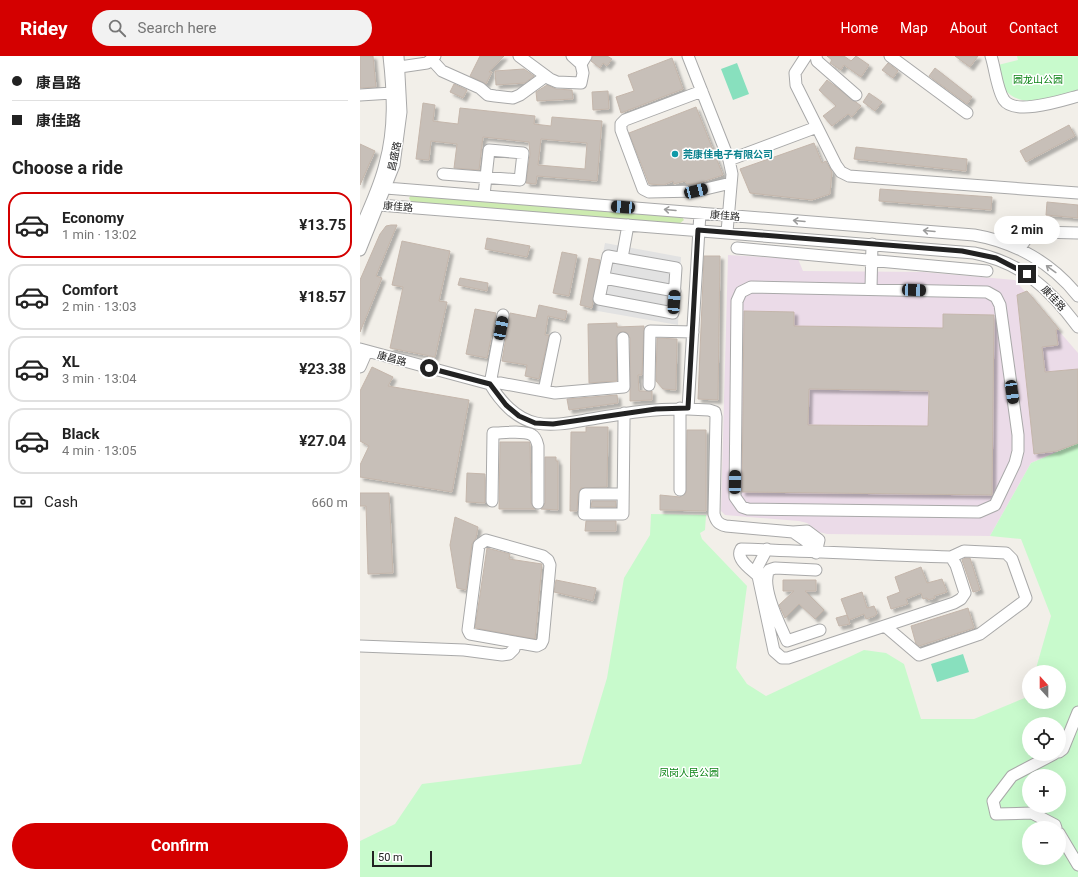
<!DOCTYPE html>
<html lang="en">
<head>
<meta charset="utf-8">
<style>
	:root { --surface:#fff; --page:#f2f2f2; --text:#222; --muted:#767676; --line:#e0e0e0; --accent:#d40000 }
	body { margin:0; font-family:Roboto,"Noto Sans SC",sans-serif; background:var(--page); color:var(--text); height:100vh; display:flex; flex-direction:column; font-size:15px; white-space:nowrap }
	* { box-sizing:border-box; margin:0 }
	p { font-size:13px; color:var(--muted) }
	.icon { flex:none; width:22px; height:22px; fill:none; stroke:currentColor; stroke-width:2; stroke-linecap:round; stroke-linejoin:round }
	.map { position:relative; flex:1; overflow:hidden }
	.details { display:flex; flex-direction:column; background:var(--surface); width:360px }
	.details>* { flex:none }
	.hud { display:grid; align-content:center; height:88px; padding:0 12px; background:var(--surface) }
	.needle { width:26px; rotate:339deg }
	.buttons { position:absolute; left:662px; top:609px; display:grid; gap:8px }
	.buttons a { display:grid; place-items:center; width:44px; height:44px; border-radius:50%; background:var(--surface); box-shadow:0 4px 16px #0002; font-size:20px }
	.scale { position:absolute; left:12px; bottom:10px; width:60px; box-sizing:border-box; padding-left:4px; border:2px solid #222; border-top:0; font-size:11px; line-height:14px; white-space:nowrap; color:#222; -webkit-text-stroke:3px #fff; paint-order:stroke }
	.end { position:absolute; width:18px; height:18px; margin:-9px; border:5px solid #222; background:#fff; box-shadow:0 0 0 2px #fff }
	.from { border-radius:50% }
	.bubble { position:absolute; height:28px; border-radius:14px; background:var(--surface); box-shadow:0 4px 16px #0002; font-size:13px; font-weight:700; line-height:28px; text-align:center }
	.car { position:absolute; width:12px; height:24px; margin:-12px -6px; border-radius:5px; box-shadow:0 0 3px 1px #0007; background:linear-gradient(#222 24%,#8ab4d8 0 40%,#222 0 76%,#8ab4d8 0 86%,#222 0) }
	.hud b { display:flex; align-items:center; gap:14px; height:38px; font-size:15px }
	.hud b+b { border-top:1px solid var(--line) }
	.hud i { width:10px; height:10px; background:var(--text) }
	ul { padding:0; list-style:none }
	li { display:flex; align-items:center; gap:12px; height:66px; margin:0 8px 6px; padding:0 4px; border:2px solid var(--line); border-radius:16px }
	li div { flex:1 }
	li b { display:block; font-size:15px }
	li em { font-style:normal; font-weight:700 }
	li.current { border-color:var(--accent) }
	li>.icon { width:36px; height:36px; stroke-width:1.5 }
	h2 { padding:0 12px; font-size:18px; line-height:48px }
	.pay { display:flex; align-items:center; gap:10px; height:44px; padding:0 12px; font-size:15px }
	.pay p { margin-inline-start:auto }
	.action { display:flex; gap:8px; margin-top:auto; padding:8px 12px }
	.action a { flex:1; height:46px; border-radius:24px; background:var(--accent); color:#fff; font-size:16px; font-weight:700; line-height:46px; text-align:center }
	header { display:flex; align-items:center; gap:24px; box-sizing:border-box; height:56px; padding:0 20px; background:var(--accent); color:#fff }
	header strong { font-size:19px }
	nav { display:flex; gap:22px; margin-inline-start:auto; font-size:14px }
	.search { width:280px; height:36px; background:var(--page); display:flex; align-items:center; gap:10px; box-sizing:border-box; padding:0 14px; border-radius:22px; color:var(--muted); font-size:15px }
	main { display:flex; flex:1; min-height:0 }
	.map>svg:first-child { display:block }
	.industrial { fill:#ebdbe8 }
	.grass { fill:#cdebb0 }
	.park { fill:#c8facc; fill-rule:evenodd }
	.pitch { fill:#88e0be }
	.parking { fill:#e2e2e2 }
	.building { fill:#c7bfb8; stroke:#c4b6ab; fill-rule:evenodd; filter:url(#shadow) }
	.lines { fill:none; stroke-linecap:round; stroke-linejoin:round }
	.minor-casing { stroke:#a9a9a9; stroke-width:13 }
	.minor { stroke:#fff; stroke-width:11 }
	.oneway { stroke:#9c9c9c }
	.route { stroke:#222; stroke-width:5 }
	.culture-dot { fill:#0f9aa8; stroke:#fff; stroke-width:1.5 }
	.labels { text-anchor:middle; stroke-width:3; stroke-linejoin:round; paint-order:stroke }
	.park-label { font-size:10px; fill:#0c8416; stroke:#fff }
	.culture-label { font-size:10px; font-weight:bold; fill:#0d838f; stroke:#fff; text-anchor:start }
	.street-label { font-size:10px; fill:#222; stroke:#fff }
</style>
</head>
<body>
<header>
<strong>Ridey</strong>
<div class="search"><svg class="icon" aria-label="search" viewBox="0 0 24 24"><circle cx="10" cy="10" r="6"/><path d="M15 15l6 6"/></svg>Search here</div>
<nav><a>Home</a><a>Map</a><a>About</a><a>Contact</a></nav>
</header>
<main>
<section class="details">
<div class="hud">
<b><i class="from"></i>康昌路</b>
<b><i></i>康佳路</b>
</div>
<h2>Choose a ride</h2>
<ul>
<li class="current"><svg class="icon" aria-label="car" viewBox="0 0 24 24"><path d="M5 17H2v-5l4-1 3-4h7l3 4 3 1v5h-3M9 17h6M6 11h13"/><circle cx="7" cy="17" r="2"/><circle cx="17" cy="17" r="2"/></svg><div><b>Economy</b><p>1 min · 13:02</p></div><em>¥13.75</em></li>
<li><svg class="icon" aria-label="car" viewBox="0 0 24 24"><path d="M5 17H2v-5l4-1 3-4h7l3 4 3 1v5h-3M9 17h6M6 11h13"/><circle cx="7" cy="17" r="2"/><circle cx="17" cy="17" r="2"/></svg><div><b>Comfort</b><p>2 min · 13:03</p></div><em>¥18.57</em></li>
<li><svg class="icon" aria-label="car" viewBox="0 0 24 24"><path d="M5 17H2v-5l4-1 3-4h7l3 4 3 1v5h-3M9 17h6M6 11h13"/><circle cx="7" cy="17" r="2"/><circle cx="17" cy="17" r="2"/></svg><div><b>XL</b><p>3 min · 13:04</p></div><em>¥23.38</em></li>
<li><svg class="icon" aria-label="car" viewBox="0 0 24 24"><path d="M5 17H2v-5l4-1 3-4h7l3 4 3 1v5h-3M9 17h6M6 11h13"/><circle cx="7" cy="17" r="2"/><circle cx="17" cy="17" r="2"/></svg><div><b>Black</b><p>4 min · 13:05</p></div><em>¥27.04</em></li>
</ul>
<div class="pay"><svg class="icon" aria-label="cash" viewBox="0 0 24 24"><path d="M3 7h18v10H3z"/><circle cx="12" cy="12" r="2"/></svg>Cash<p>660 m</p></div>
<div class="action"><a>Confirm</a></div>
</section>
<div class="map">
<svg width="718" height="821" viewBox="0 0 718 821">
	<defs>
		<filter id="shadow"><feDropShadow dx="3.5" dy="3.5" stdDeviation="1" flood-color="#0004"/></filter>
	</defs>
	<rect width="100%" height="100%" fill="#f2efe9"/>
	<path class="industrial" d="M368 199 438 203 443 215 563 216 655 224 718 297V387L671 407 630 480 467 478 459 476 447 467 439 465 365 459 361 455Z"/>
	<path class="grass" d="M51 139 322 161 324 164 319 168 51 146 49 142Z"/>
	<path class="park" d="M657 0H718V35C695 42 663 55 644 33 640 28 639 16 638 9L658 4Z
		M718 387V821H0V785L35 768 62 728 221 708 247 622 264 522 290 479 291 458 346 459 345 474 340 477 342 483 387 530 376 612 387 628 406 640 504 594 526 597 544 608 561 663H614L667 641 669 636V646H699V616H675L691 560 661 483 630 480 671 407ZM669 668H699V698H669ZM669 720H699V750H669ZM669 772H699V802H669Z"/>
	<path class="pitch" d="M377 7 389 38 373 44 361 13Z
		M603 598 609 616 577 626 571 608Z"/>
	<path class="parking" d="M245 187 321 201 318 269 232 254Z"/>
	<path class="building" d="M0 0H13L16 31 0 32Z
		M120 0H144L129 16H132L126 28 110 20Z
		M233 0H247L252 3 247 10 243 7 240 12 231 5Z
		M467 0H484L491 5 496 0 509 9 501 21 484 9 481 14 470 7 472 4Z
		M595 0H618L610 11Z
		M312 2 323 33 261 57 256 41 274 35 268 19Z
		M528 7 538 15 533 22 522 14Z
		M575 12 612 41 607 48 569 20Z
		M164 13 174 20 165 27 136 29 135 15Z
		M467 24 501 50 492 61 488 58 472 70 463 60 476 50 459 34Z
		M94 28 107 34 103 42 90 36Z
		M187 29 196 33 212 34 213 43 177 45 176 36Z
		M248 35 249 53 233 54 232 36Z
		M509 37 522 46 515 55 503 46Z
		M63 47 75 49 73 65 98 68 100 52 175 60 174 68 191 70 192 61 242 65 237 125 177 120 176 128 166 127 170 98 169 86 123 81 119 114 94 112 97 88 71 85 69 104 56 103ZM181 83 227 87 225 113 178 109Z
		M336 51 363 119 336 128H327L325 125 314 128 313 125 304 129 289 128 269 77Z
		M709 69 715 80 666 106 660 95Z
		M454 87 462 107 466 105 472 116 470 138 452 144 390 137 380 113Z
		M0 88 15 95 0 129Z
		M496 91 607 103 606 115 494 103Z
		M520 133 632 141 631 154 519 145Z
		M687 146 718 149V162L686 159Z
		M31 169H37L16 220 22 222 0 276V224L20 178 26 170Z
		M127 182 170 190 167 201 125 193Z
		M42 185 90 195 79 245 87 246 75 301 30 292 43 231 32 229Z
		M202 196 217 199 209 240 193 237Z
		M344 200H360L358 344 338 343Z
		M229 202 240 204 232 252 220 249Z
		M100 222 128 227 127 235 98 229Z
		M667 235 699 273 696 274 698 289 682 291 685 316 718 313V387L697 395 674 398 657 239Z
		M179 249 207 255 205 264 188 260 185 279H189L179 323 165 320 167 309 142 305 150 257 176 262Z
		M115 253 136 257 127 302 106 298Z
		M384 255 434 256V270L583 272V258L634 259 632 439 382 436ZM449 333 569 335 568 370 448 369Z
		M257 267V271L284 270 282 319H278L279 335H292V344L270 345V282L266 276H260L256 282 257 325 229 327 228 268Z
		M297 282 317 283 316 334 303 333 296 325Z
		M12 311 33 321 28 330 109 344 92 436 0 421V409L9 390 0 385V335Z
		M257 339 258 347 209 354 207 343Z
		M226 371H248L247 431 221 432 218 438 217 455H210L211 376H226Z
		M327 374H346V455L300 454V439L320 441 326 437Z
		M140 386H170L171 447 175 453H139Z
		M185 401H196V405H198V454L181 453 185 447Z
		M107 417 125 418V447L106 446Z
		M0 437H29L33 517 8 518 6 450H0Z
		M232 445H256V451H231Z
		M95 461 118 471 116 482 112 488 106 534 97 532 90 489Z
		M226 465H256V475H225Z
		M127 492 150 498 149 503 182 508 175 583 115 572Z
		M605 502H610L620 534 613 536 602 504Z
		M561 511 567 527 582 523 587 536 574 540 575 542 568 544 567 542 563 543 561 537 546 543 548 548 531 553 527 541 540 536 535 521Z
		M196 524 236 532 233 545 194 536Z
		M423 524H456V535H445L464 554 455 563 439 548 425 562 419 549 434 535H423Z
		M502 536 507 552 514 550 517 557 515 560 506 563 504 558 489 564 481 543Z
		M608 552 614 572 559 590 556 588 551 570Z
		M487 559 490 568 479 570 476 562Z"/>
	<g class="lines">
		<g class="minor-casing">
			<path id="minor" d="M159 0 190 23 197 26 221 27 223 17 221 8 226 0
				M212 0 221 8
				M328 0 369 104 372 118 367 176
				M446 0 435 17 436 29 476 109 481 116 489 120 718 137
				M456 0 457 5 496 39
				M530 0 607 57
				M631 0C635 12 637 34 644 44 655 60 703 44 718 40
				M72 4 82 15 120 32 128 39 135 40 153 42 160 39 186 20
				M33 12 67 7 75 0
				M342 35 265 64 261 68V74L283 133 289 136 337 135 371 127
				M0 39 32 37
				M369 104 457 71
				M83 118 160 124 163 97 129 94 124 139
				M0 174C9 152 20 130 25 108 35 72 33 36 29 0
				M377 192 627 215
				M659 193 667 182 678 176 718 177
				M0 194 34 109 41 56 38 0
				M248 200 316 212 313 257 239 243Z
				M262 202 268 169
				M244 222 315 235
				M391 231 627 236 636 241 640 249 658 379V395L655 407 635 449 619 456 388 453 382 451 375 441 377 245 381 236Z
				M511 233 512 188
				M718 240C692 207 655 186 614 179L26 132 15 138 19 149 614 197C661 206 690 233 718 271
				M143 259 130 328 140 327 195 337 264 331 263 282
				M0 293 130 328C140 345 156 363 176 367 196 371 217 365 237 362 267 357 297 352 328 353L340 157
				M0 311 7 295
				M289 329 290 275 333 276
				M184 335 195 282
				M328 353 349 354 355 356 356 361 354 458C356 465 358 468 366 470L433 476
				M320 434V352
				M263 438H225L224 458H263L264 365V357
				M132 445 133 377C142 377 165 374 172 379 176 381 177 386 178 390V447
				M447 475 459 484 456 497 446 485 433 476Z
				M126 484 183 500 188 504 190 509 183 584 181 588 177 590 110 578 108 574 119 489Z
				M456 514 415 512 409 514C400 530 420 569 427 585L460 574
				M398 520C391 513 375 503 381 493 451 495 521 499 591 501L596 509 605 537 601 543 594 547 428 602H422L414 595 398 520V510L407 493
				M525 570 559 599 620 578 663 546 666 542 652 503 646 497 604 495 591 501
				M0 590 104 594 142 599 149 598 154 593 155 586
				M699 696 703 693 718 656
				M694 698 652 720 633 745 636 758 672 757 695 769 696 772
				M699 777 718 809"/>
		</g>
		<use href="#minor" class="minor"/>
	</g>
	<defs><path id="oneway-shaft" d="M-6 0H5M1.5-3L5.5 0L1.5 3" fill="none" stroke-width="1.6" stroke-linecap="round" stroke-linejoin="round"/></defs>
	<g class="oneway">
		<use href="#oneway-shaft" transform="translate(310 154) rotate(-175)"/>
		<use href="#oneway-shaft" transform="translate(439 165) rotate(-175)"/>
		<use href="#oneway-shaft" transform="translate(569 175) rotate(-175)"/>
		<use href="#oneway-shaft" transform="translate(691 213) rotate(-144)"/>
	</g>
	<g class="lines">
		<path class="route" d="M69 312 130 328 146 349 159 360 175 367 193 368 296 353 328 352 338 174 602 195 636 202 667 218"/>
	</g>
	<circle class="culture-dot" cx="315" cy="98" r="4"/>
	<g class="labels">
		<g class="park-label">
			<text x="678" y="27">园龙山公园</text>
			<text x="329" y="720">凤岗人民公园</text>
		</g>
		<g class="culture-label">
			<text x="323" y="102">莞康佳电子有限公司</text>
		</g>
		<g class="street-label">
			<text transform="translate(34 100) rotate(-78)" y="4">昌盛路</text>
			<text transform="translate(38 150) rotate(5)" y="4">康佳路</text>
			<text transform="translate(365 159) rotate(5)" y="4">康佳路</text>
			<text transform="translate(694 242) rotate(47)" y="4">康佳路</text>
			<text transform="translate(32 302) rotate(15)" y="4">康昌路</text>
		</g>
	</g>
</svg>
<div class="buttons">
<a><svg class="needle" viewBox="-14 -14 28 28"><path d="M0-13l5 13h-10z" fill="#e53935"/><path d="M0 13l5-13h-10z" fill="#767676"/></svg></a>
<a><svg class="icon" aria-label="locate" viewBox="0 0 24 24"><circle cx="12" cy="12" r="6"/><path d="M12 2v4M12 18v4M2 12h4M18 12h4"/></svg></a>
<a>+</a>
<a>−</a>
</div>
<div class="scale">50 m</div>
<i class="end from" style="left:69px;top:312px"></i>
<i class="end" style="left:667px;top:218px"></i>
<div class="bubble" style="left:634px;top:160px;width:66px">2 min</div>
<i class="car" style="left:336px;top:135px;rotate:76deg"></i>
<i class="car" style="left:263px;top:151px;rotate:274deg"></i>
<i class="car" style="left:554px;top:234px;rotate:92deg"></i>
<i class="car" style="left:314px;top:246px;rotate:4deg"></i>
<i class="car" style="left:141px;top:272px;rotate:11deg"></i>
<i class="car" style="left:652px;top:336px;rotate:172deg"></i>
<i class="car" style="left:375px;top:426px;rotate:1deg"></i>
</div>
</main>
</body>
</html>
